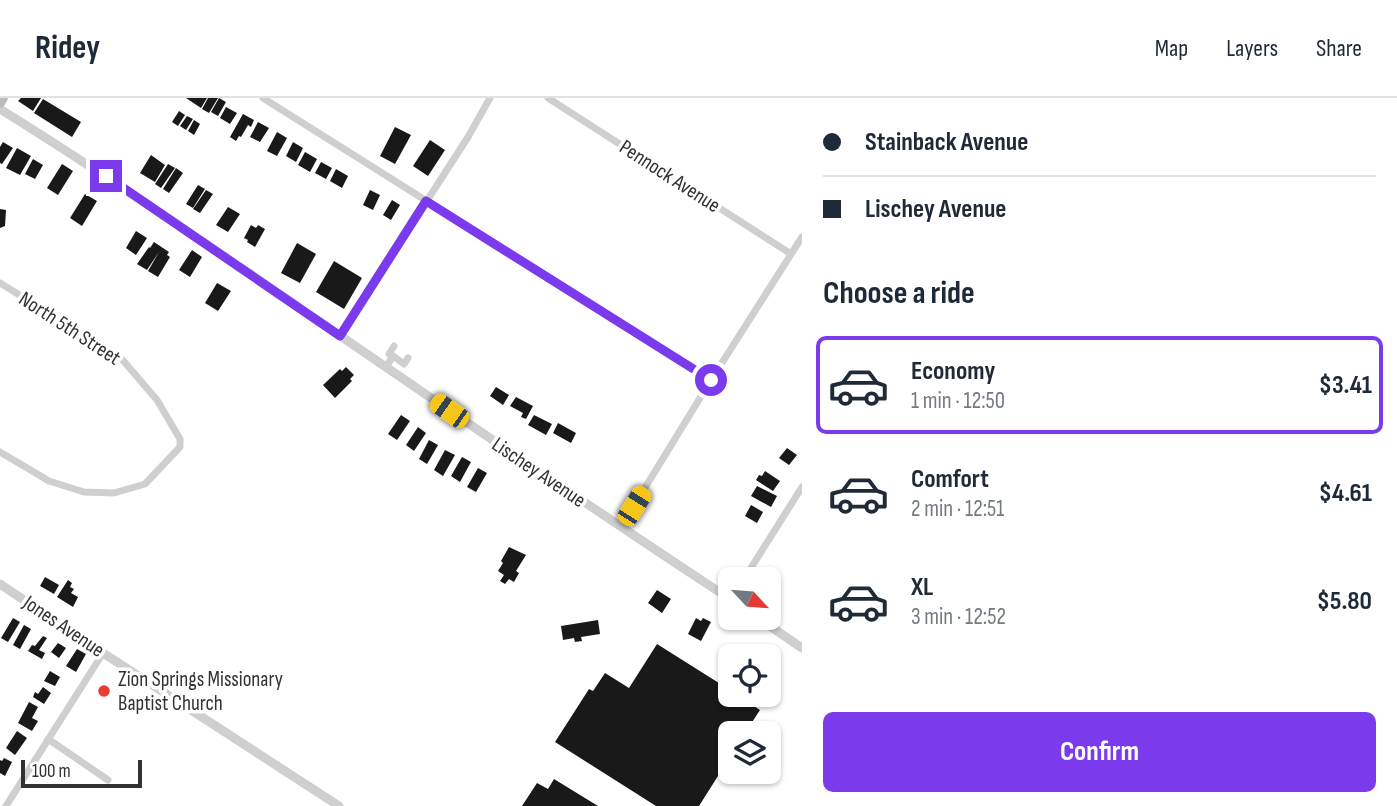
<!DOCTYPE html>
<html lang="en">
<head>
<meta charset="utf-8">
<style>
	:root { --surface:#fff; --page:#f6f6f7; --text:#1f2937; --muted:#747a83; --line:#e0e1e3; --accent:#7c3aed }
	body { margin:0; font-family:"Sofia Sans Condensed",sans-serif; background:var(--page); color:var(--text); height:100vh; display:flex; flex-direction:column; font-size:26px; white-space:nowrap }
	* { box-sizing:border-box; margin:0 }
	p { font-size:23px; color:var(--muted) }
	.icon { flex:none; width:38px; height:38px; fill:none; stroke:currentColor; stroke-width:2; stroke-linecap:round; stroke-linejoin:round }
	.map { position:relative; flex:1; overflow:hidden }
	.sheet { display:flex; flex-direction:column; background:var(--surface); width:595px }
	.sheet>* { flex:none }
	.top-card { display:grid; align-content:center; height:154px; padding:0 21px; background:var(--surface) }
	.needle { width:46px; rotate:116deg }
	.controls { position:absolute; left:718px; top:469px; display:grid; gap:14px }
	.controls a { display:grid; place-items:center; width:63px; height:63px; border-radius:10px; background:var(--surface); box-shadow:0 2px 5px #0004; font-size:35px }
	.scale { position:absolute; left:21px; bottom:18px; width:121px; box-sizing:border-box; padding-left:7px; border:4px solid #323232; border-top:0; font-size:19px; line-height:24px; white-space:nowrap; color:#323232; -webkit-text-stroke:5px #fff; paint-order:stroke }
	.end { position:absolute; width:32px; height:32px; margin:-16px; border:9px solid #7c3aed; background:#fff; box-shadow:0 0 0 4px #fff }
	.from { border-radius:50% }
	.car { position:absolute; width:21px; height:42px; margin:-21px -10px; border-radius:9px; box-shadow:0 0 5px 2px #0007; background:linear-gradient(#f5c518 24%,#345 0 40%,#f5c518 0 76%,#345 0 86%,#f5c518 0) }
	.top-card b { display:flex; align-items:center; gap:24px; height:66px; font-size:26px }
	.top-card b+b { border-top:2px solid var(--line) }
	.top-card i { width:18px; height:18px; background:var(--text) }
	ul { padding:0; list-style:none }
	li { display:flex; align-items:center; gap:21px; height:98px; margin:0 14px 10px; padding:0 7px; border:4px solid transparent; border-radius:10px }
	li div { flex:1 }
	li b { display:block; font-size:26px }
	li em { font-style:normal; font-weight:700 }
	li.current { border-color:var(--accent) }
	li>.icon { width:63px; height:63px; stroke-width:1.5 }
	h2 { padding:0 21px; font-size:32px; line-height:84px }
	.action { display:flex; gap:14px; margin-top:auto; padding:14px 21px }
	.action a { flex:1; height:80px; border-radius:10px; background:var(--accent); color:#fff; font-size:28px; font-weight:700; line-height:80px; text-align:center }
	header { display:flex; align-items:center; gap:42px; box-sizing:border-box; height:98px; padding:0 35px; background:var(--surface); border-bottom:2px solid var(--line) }
	header strong { font-size:33px }
	nav { display:flex; gap:38px; margin-inline-start:auto; font-size:24px }
	main { display:flex; flex:1; min-height:0 }
	.map>svg:first-child { display:block }
	.building { fill:#191919 }
	.lines { fill:none; stroke-linecap:round; stroke-linejoin:round }
	.minor { stroke:#cfcfcf; stroke-width:7 }
	.tertiary { stroke:#cfcfcf; stroke-width:9 }
	.secondary { stroke:#bcbcbc; stroke-width:10 }
	.route { stroke:#7c3aed; stroke-width:9 }
	.poi-dot { fill:#e83c34; stroke:#fff; stroke-width:2.5 }
	.labels { text-anchor:middle; stroke-width:7; stroke-linejoin:round; paint-order:stroke }
	.street-label { font-size:21px; fill:#323232; stroke:#fff }
	.poi-label { font-size:21px; fill:#323232; stroke:#fff; text-anchor:start }
</style>
</head>
<body>
<header>
<strong>Ridey</strong>
<nav><a>Map</a><a>Layers</a><a>Share</a></nav>
</header>
<main>
<div class="map">
<svg width="802" height="708" viewBox="0 0 802 708">
	<rect width="100%" height="100%" fill="#fff"/>
	<path class="building" d="M21 0H41L33 13 18 3Z
		M186 0H207L201 10Z
		M208 0H218L209 15 202 11Z
		M219 0 226 4 218 18 211 14Z
		M43 1 81 24 72 39 34 15Z
		M226 9 237 15 230 26 220 20Z
		M179 13 185 17 178 28 172 24Z
		M243 16 254 22 251 29 248 27 241 39 239 38 236 43 230 39Z
		M187 18 193 21 186 32 180 28Z
		M194 22 200 26 194 37 188 33Z
		M258 24 269 30 260 44 250 39Z
		M395 29 411 37 395 66 380 58Z
		M277 34 287 40 277 58 267 53Z
		M430 42 445 52 428 78 413 68Z
		M3 44 13 50 2 66 0 65V49Z
		M293 44 303 50 296 64 286 58Z
		M17 50 31 58 20 77 6 70Z
		M305 54 317 61 310 74 298 67Z
		M151 57 165 67 155 84 140 75Z
		M33 61 43 67 35 81 25 76Z
		M321 64 332 70 326 81 315 75Z
		M62 66 73 73 58 97 47 90Z
		M168 66 175 70 161 90 155 86Z
		M176 70 183 75 169 95 163 91Z
		M336 71 348 78 342 90 330 83Z
		M198 87 205 91 193 110 186 106Z
		M206 92 213 96 200 115 193 111Z
		M370 92 380 97 373 112 363 107Z
		M85 96 97 103 82 128 70 120Z
		M392 102 400 107 391 122 383 117Z
		M228 109 240 116 228 134 216 127Z
		M0 111 6 112 5 128 0 130Z
		M251 127 256 130 258 127 265 131 255 149 247 144 248 142 244 140Z
		M136 133 147 140 136 157 126 150Z
		M154 144 169 154 167 157 170 159 158 179 148 173 159 154 147 172 137 166 149 149 150 150Z
		M297 145 316 156 300 185 281 175Z
		M192 152 202 159 190 179 179 172Z
		M334 163 362 180 344 211 316 194Z
		M217 185 231 193 218 213 205 205Z
		M346 269 354 277 350 281 352 283 335 300 323 287 340 271 342 273Z
		M496 289 509 297 503 307 490 298Z
		M516 299 533 308 526 321 521 319 523 315 510 308Z
		M401 317 410 323 397 342 388 336Z
		M534 317 552 326 546 337 528 327Z
		M558 325 576 335 571 345 553 335Z
		M418 329 426 335 414 353 406 347Z
		M429 342 438 347 427 366 419 361Z
		M787 350 797 357 789 367 779 360Z
		M445 352 455 357 443 378 434 372Z
		M462 359 471 364 460 384 451 378Z
		M478 370 487 375 476 394 467 389Z
		M765 373 780 383 773 393 756 382 759 377 762 378Z
		M757 388 777 398 771 409 751 398Z
		M751 407 763 414 757 425 745 418Z
		M509 449 526 457 516 473 519 475 514 484 509 481 505 486 500 483 504 477 498 473 503 465 501 463Z
		M45 479 59 487 54 496 40 488Z
		M68 482 72 485 70 489 74 491 71 495 78 499 73 509 57 499Z
		M657 492 671 501 662 515 648 505Z
		M13 520 20 524 8 544 1 540Z
		M696 520 701 523 703 520 711 524 701 543 688 536Z
		M598 522 600 536 581 539 582 543 575 544 574 540 563 542 561 528Z
		M24 527 31 531 20 551 13 547Z
		M43 538 47 540 39 552 45 555 42 561 28 553 32 547 35 548Z
		M58 545 66 550 59 560 51 554Z
		M657 546 730 592V597H737L760 612 745 635H730V659L699 708H656L555 644 589 591 593 593 605 575 629 590Z
		M77 551 86 556 76 574 66 568Z
		M50 573 60 579 55 588 44 583Z
		M43 589 51 595 44 606 33 599 35 594 38 596Z
		M29 604 38 609 32 620 38 623 32 633 18 625Z
		M17 633 27 640 15 657 6 650Z
		M4 660 12 664 5 678 0 675V662L2 663Z
		M554 681 598 708H522L537 685 548 691Z"/>
	<g class="lines">
		<path class="minor" d="M263 0 711 282
			M548 0 791 156
			M0 185 121 260 157 302 180 341V349L145 386 114 395 84 394 49 383 0 354
			M340 238 468 39 490 0
			M393 258 389 256 394 248
			M386 269 393 258 404 266 408 260
			M621 429 711 282 802 139
			M744 481 802 389
			M48 641 108 682
			M6 708 103 555"/>
		<path class="tertiary" d="M0 11C111 80 218 154 326 228 460 320 594 412 730 501
			M0 486 103 555 339 708
			M758 520 802 550"/>
		<path class="secondary" d="M0 5 3 0"/>
	</g>
	<g class="lines">
		<path class="route" d="M106 78 340 238 426 103 711 282"/>
	</g>
	<circle class="poi-dot" cx="104" cy="593" r="7"/>
	<g class="labels">
		<g class="street-label">
			<text transform="translate(670 78) rotate(33)" y="7">Pennock Avenue</text>
			<text transform="translate(70 230) rotate(33)" y="7">North 5th Street</text>
			<text transform="translate(539 374) rotate(34)" y="7">Lischey Avenue</text>
			<text transform="translate(64 528) rotate(34)" y="7">Jones Avenue</text>
		</g>
		<g class="poi-label">
			<text x="118" y="588">Zion Springs Missionary<tspan x="118" dy="24">Baptist Church</tspan></text>
		</g>
	</g>
</svg>
<div class="controls">
<a><svg class="needle" viewBox="-14 -14 28 28"><path d="M0-13l5 13h-10z" fill="#e53935"/><path d="M0 13l5-13h-10z" fill="#747a83"/></svg></a>
<a><svg class="icon" aria-label="locate" viewBox="0 0 24 24"><circle cx="12" cy="12" r="6"/><path d="M12 2v4M12 18v4M2 12h4M18 12h4"/></svg></a>
<a><svg class="icon" aria-label="layers" viewBox="0 0 24 24"><path d="M12 4l9 5-9 5-9-5zM3 14l9 5 9-5"/></svg></a>
</div>
<div class="scale">100 m</div>
<i class="end from" style="left:711px;top:282px"></i>
<i class="end" style="left:106px;top:78px"></i>
<i class="car" style="left:449px;top:313px;rotate:305deg"></i>
<i class="car" style="left:634px;top:408px;rotate:32deg"></i>
</div>
<section class="sheet">
<div class="top-card">
<b><i class="from"></i>Stainback Avenue</b>
<b><i></i>Lischey Avenue</b>
</div>
<h2>Choose a ride</h2>
<ul>
<li class="current"><svg class="icon" aria-label="car" viewBox="0 0 24 24"><path d="M5 17H2v-5l4-1 3-4h7l3 4 3 1v5h-3M9 17h6M6 11h13"/><circle cx="7" cy="17" r="2"/><circle cx="17" cy="17" r="2"/></svg><div><b>Economy</b><p>1 min · 12:50</p></div><em>$3.41</em></li>
<li><svg class="icon" aria-label="car" viewBox="0 0 24 24"><path d="M5 17H2v-5l4-1 3-4h7l3 4 3 1v5h-3M9 17h6M6 11h13"/><circle cx="7" cy="17" r="2"/><circle cx="17" cy="17" r="2"/></svg><div><b>Comfort</b><p>2 min · 12:51</p></div><em>$4.61</em></li>
<li><svg class="icon" aria-label="car" viewBox="0 0 24 24"><path d="M5 17H2v-5l4-1 3-4h7l3 4 3 1v5h-3M9 17h6M6 11h13"/><circle cx="7" cy="17" r="2"/><circle cx="17" cy="17" r="2"/></svg><div><b>XL</b><p>3 min · 12:52</p></div><em>$5.80</em></li>
</ul>
<div class="action"><a>Confirm</a></div>
</section>
</main>
</body>
</html>
